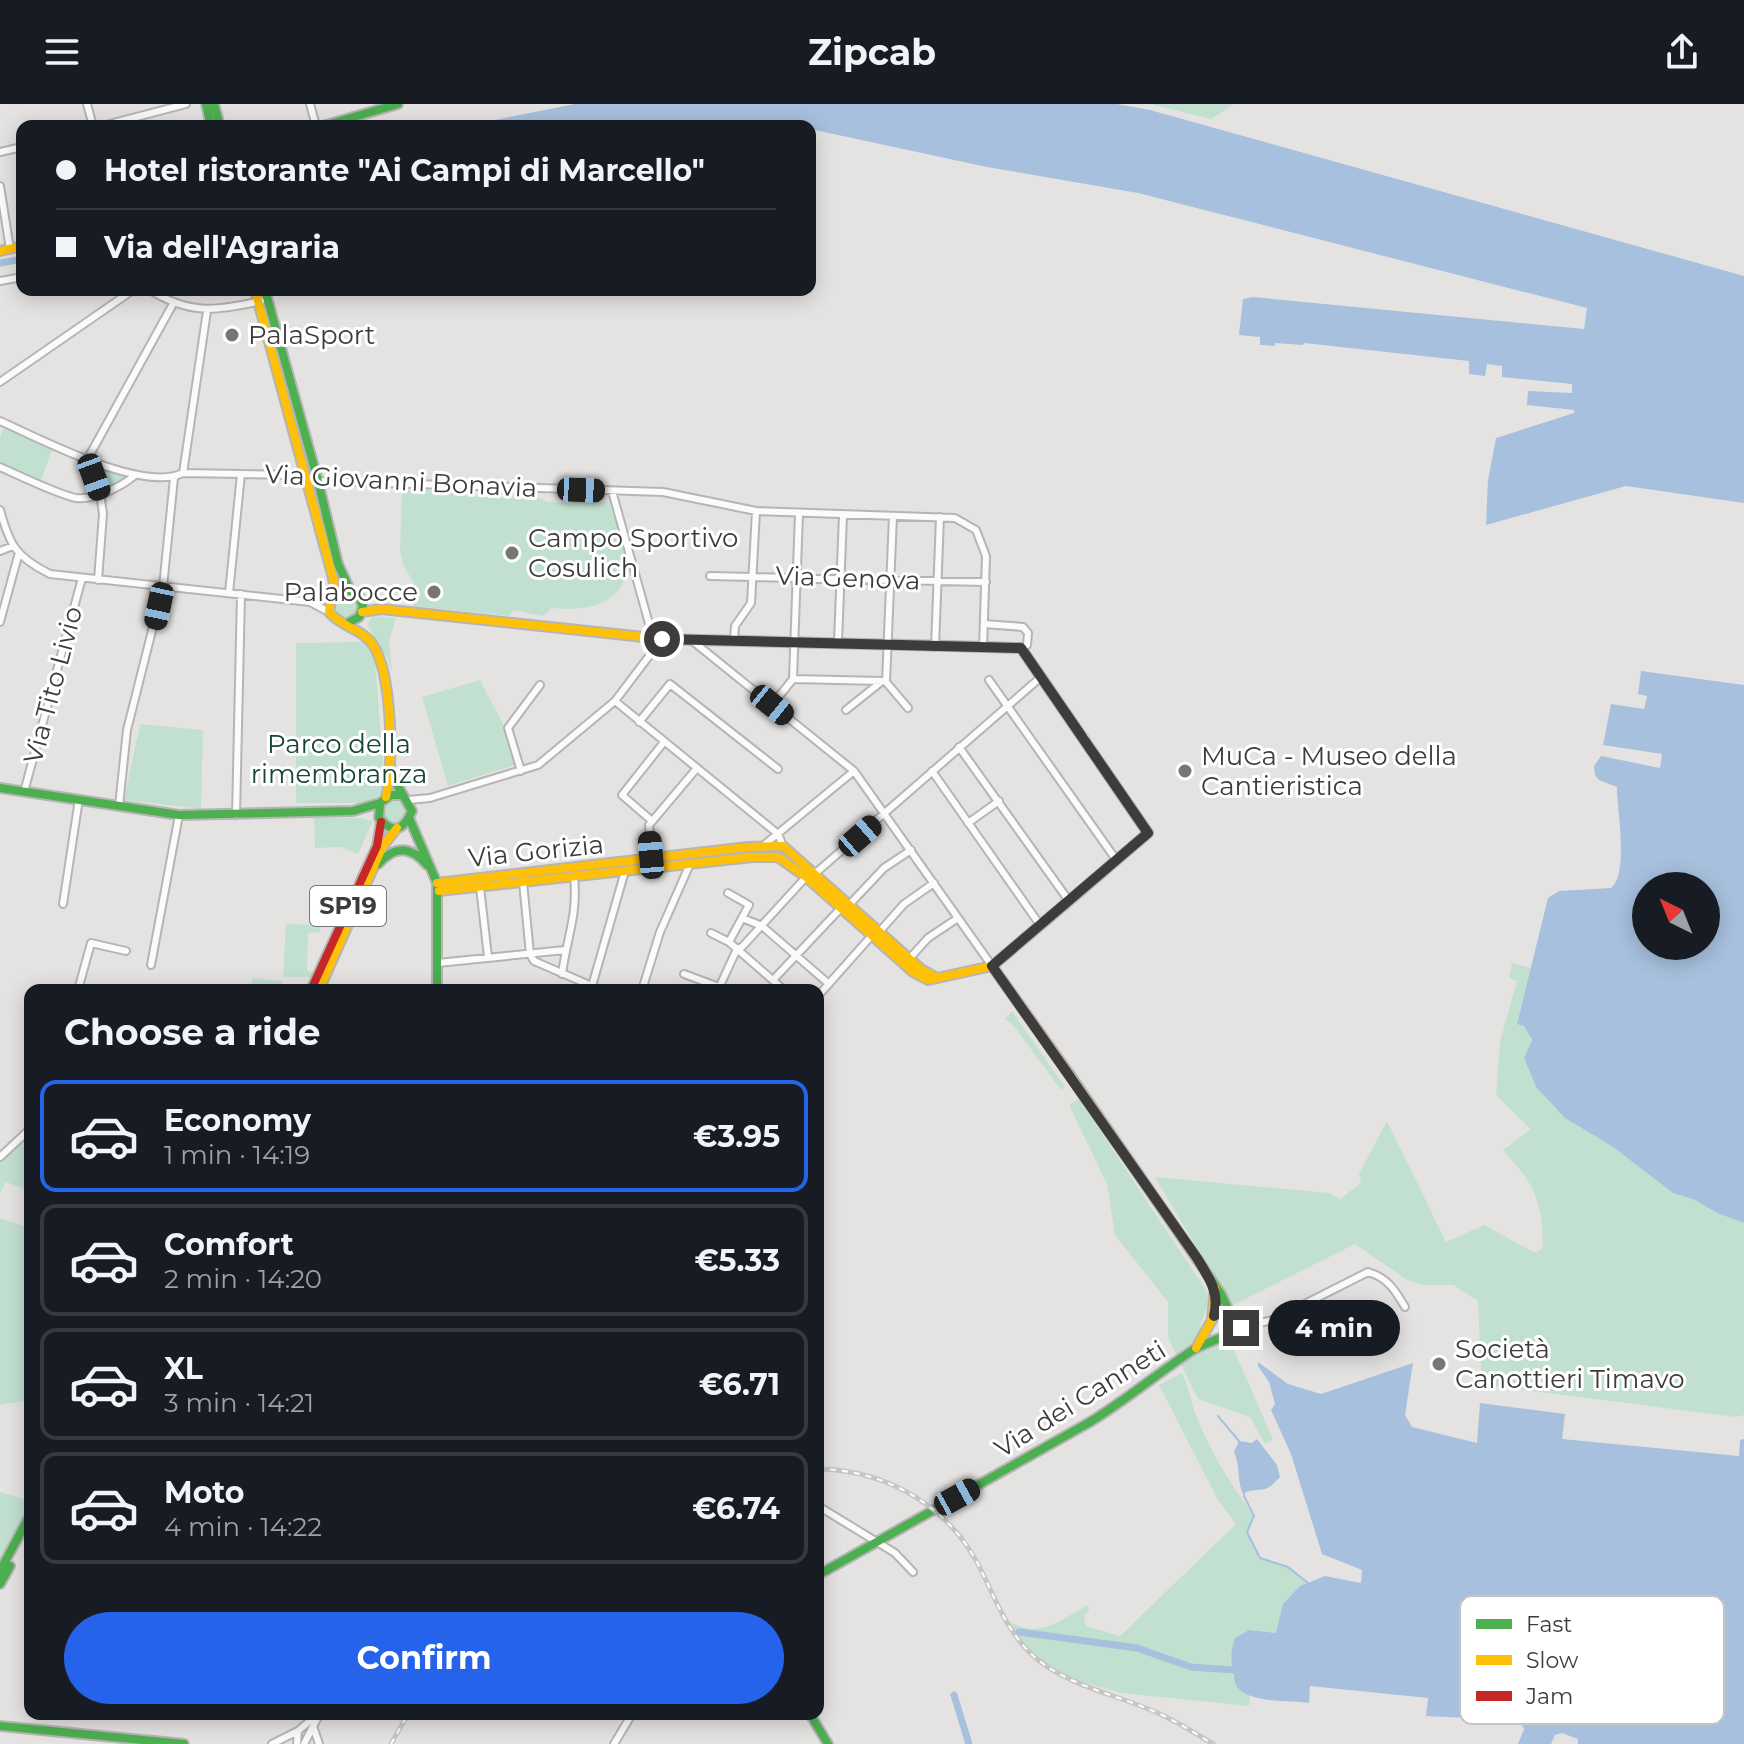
<!DOCTYPE html>
<html lang="en">
<head>
<meta charset="utf-8">
<style>
	:root { --surface:#171b24; --page:#20242c; --text:#f1f3f6; --muted:#9ea1a6; --line:#363941; --accent:#2563eb }
	body { margin:0; font-family:Montserrat,sans-serif; background:var(--page); color:var(--text); height:100vh; display:flex; flex-direction:column; font-size:30px; white-space:nowrap }
	* { box-sizing:border-box; margin:0 }
	p { font-size:26px; color:var(--muted) }
	.icon { flex:none; width:44px; height:44px; fill:none; stroke:currentColor; stroke-width:2; stroke-linecap:round; stroke-linejoin:round }
	.map { position:relative; flex:1; overflow:hidden }
	.details { position:absolute; left:24px; top:880px; width:800px; height:736px; display:flex; flex-direction:column; background:var(--surface); border-radius:16px; box-shadow:0 4px 20px #0003 }
	.details>* { flex:none }
	.banner { position:absolute; left:16px; top:16px; width:800px; height:176px; border-radius:16px; box-shadow:0 4px 20px #0003; display:grid; align-content:center; height:176px; padding:0 40px; background:var(--surface) }
	.needle { width:52px; rotate:317deg }
	.fabs { position:absolute; left:1632px; top:768px; display:grid; gap:16px }
	.fabs a { display:grid; place-items:center; width:88px; height:88px; border-radius:50%; background:var(--surface); box-shadow:0 4px 20px #0003; font-size:40px }
	.end { position:absolute; width:36px; height:36px; margin:-18px; border:10px solid #3d3c3b; background:#fff; box-shadow:0 0 0 4px #fff }
	.from { border-radius:50% }
	.bubble { position:absolute; height:56px; border-radius:28px; background:var(--surface); box-shadow:0 4px 20px #0003; font-size:26px; font-weight:700; line-height:56px; text-align:center }
	.car { position:absolute; width:24px; height:48px; margin:-24px -12px; border-radius:10px; box-shadow:0 0 6px 2px #0007; background:linear-gradient(#222 24%,#8ab4d8 0 40%,#222 0 76%,#8ab4d8 0 86%,#222 0) }
	.banner b { display:flex; align-items:center; gap:28px; height:76px; font-size:30px }
	.banner b+b { border-top:2px solid var(--line) }
	.banner i { width:20px; height:20px; background:var(--text) }
	ul { padding:0; list-style:none }
	li { display:flex; align-items:center; gap:24px; height:112px; margin:0 16px 12px; padding:0 24px; border:4px solid var(--line); border-radius:16px }
	li div { flex:1 }
	li b { display:block; font-size:30px }
	li em { font-style:normal; font-weight:700 }
	li.active { border-color:var(--accent) }
	li>.icon { width:72px; height:72px; stroke-width:1.5 }
	h2 { padding:0 40px; font-size:36px; line-height:96px }
	.primary-button { display:flex; gap:16px; margin-top:auto; padding:16px 40px }
	.primary-button a { flex:1; height:92px; border-radius:48px; background:var(--accent); color:#fff; font-size:32px; font-weight:700; line-height:92px; text-align:center }
	header { display:flex; justify-content:space-between; align-items:center; height:104px; padding:0 40px; background:var(--surface); font-size:36px; font-weight:700 }
	.map>svg:first-child { display:block }
	.green { fill:#c2e0d0 }
	.water { fill:#a7c0dd; fill-rule:evenodd }
	.lines { fill:none; stroke-linecap:round; stroke-linejoin:round }
	.stream { stroke:#a7c0dd; stroke-width:2 }
	.canal { stroke:#a7c0dd; stroke-width:7 }
	.street-casing { stroke:#b6b5b4; stroke-width:10 }
	.fast-casing { stroke:#b6b5b4; stroke-width:12 }
	.slow-casing { stroke:#b6b5b4; stroke-width:12 }
	.jam-casing { stroke:#b6b5b4; stroke-width:12 }
	.street { stroke:#fbfbfb; stroke-width:6 }
	.fast { stroke:#4caf50; stroke-width:8 }
	.slow { stroke:#ffc107; stroke-width:8 }
	.jam { stroke:#c62828; stroke-width:8 }
	.rail-casing { stroke:#c7c6c6; stroke-width:5 }
	.rail { stroke:#fff; stroke-width:2; stroke-dasharray:6; stroke-linecap:butt }
	.route { stroke:#3d3c3b; stroke-width:10 }
	.poi-dot { fill:#787675; stroke:#fff; stroke-width:3 }
	.labels { text-anchor:middle; stroke-width:6; stroke-linejoin:round; paint-order:stroke }
	.shield { fill:#fff; stroke:#777676; stroke-width:2 }
	.shield-label { font-size:24px; font-weight:bold; fill:#3d3c3b }
	.poi-label { font-size:26px; fill:#3d3c3b; stroke:#fff; text-anchor:start }
	.street-label { font-size:26px; fill:#3d3c3b; stroke:#fff }
	.park-label { font-size:26px; fill:#164531; stroke:#fff }
	.key { fill:#fff; stroke:#c5c4c4; stroke-width:2 }
	.key-label { font-size:22px; fill:#3d3c3b }
</style>
</head>
<body>
<header><svg class="icon" aria-label="menu" viewBox="0 0 24 24"><path d="M4 6h16M4 12h16M4 18h16"/></svg>Zipcab<svg class="icon" aria-label="share" viewBox="0 0 24 24"><path d="M12 15V3M7 8l5-5 5 5M5 13v7h14v-7"/></svg></header>
<div class="map">
<svg width="1744" height="1640" viewBox="0 0 1744 1640">
	<rect width="100%" height="100%" fill="#e5e3e2"/>
	<path class="green" d="M1150 0H1234L1211 15Z
		M4 323 53 344 41 376 0 359V334Z
		M90 359 131 372 126 377 101 387Z
		M402 385 472 387 471 392 512 394 513 391 527 393 528 389 537 390V394H542L543 397 571 400 572 397 609 398C615 417 625 439 626 459 628 501 583 508 552 504L543 512 513 506 509 512 413 502 414 479 403 461 400 446Z
		M333 502a13 13 0 1 1 26 0a13 13 0 1 1-26 0Z
		M373 512 396 514 389 538 392 569 387 554 369 524 368 519Z
		M363 538 375 557 384 671C384 684 381 694 368 699H296V539Z
		M480 576 503 620 515 661 448 682 422 593Z
		M140 620 203 626 201 705 124 696Z
		M381 707a13 13 0 1 1 26 0a13 13 0 1 1-26 0Z
		M314 714H362L373 717 358 750 341 743 315 744Z
		M286 820 318 821 321 828 308 829 307 867 315 868 312 873H283Z
		M1512 859 1531 864 1517 919 1524 922 1532 936 1524 954 1536 983 1565 1014 1613 1043 1673 1089 1695 1096 1717 1109 1744 1119V1311L1735 1313 1485 1281 1481 1267 1478 1197 1453 1181H1424L1407 1176 1355 1140 1231 1202 1155 1073 1329 1089 1340 1095 1361 1079 1359 1070 1387 1017 1446 1138 1484 1121 1535 1149 1543 1144C1542 1096 1535 1081 1503 1046L1531 1025 1496 991 1500 938 1517 877 1509 874Z
		M253 874 282 877 280 886H249Z
		M1012 907 1065 983 1061 986 1014 922 1005 915Z
		M1079 995 1206 1186C1212 1198 1204 1209 1200 1222L1215 1238 1223 1235 1230 1237 1273 1335 1265 1340 1250 1313 1198 1295 1168 1233V1198L1115 1131 1107 1080 1069 1001Z
		M30 1033V1087L6 1078 0 1090V1058Z
		M0 1114 30 1124V1296L0 1301Z
		M1182 1269C1188 1281 1190 1293 1194 1306 1208 1344 1230 1380 1254 1412L1247 1428 1260 1454 1288 1463 1308 1479 1300 1482 1276 1529 1249 1526 1230 1553 1235 1579 1250 1591 1249 1602 1121 1589 1060 1571 1028 1547 1003 1513C1035 1538 1057 1518 1088 1501L1089 1506 1084 1513 1086 1522 1120 1532 1236 1420 1218 1396 1159 1281Z
		M0 1388 30 1397 0 1460Z"/>
	<path class="water" d="M575 0H1117L1150 6 1744 172V399L1626 382 1486 421 1488 376 1496 334 1574 309V306L1527 301 1528 287 1572 289V280L1502 273V262L1487 260 1485 272 1469 270V257L1304 239 1303 241 1275 239V242L1260 241V233L1239 231 1243 195 1253 193 1584 225 1587 204 1138 89 987 63 810 25V22L742 18 642 22H464Z
		M1641 567 1744 581V1119L1717 1109 1695 1096 1673 1089 1613 1043 1565 1014 1536 983 1524 954 1532 936 1524 922 1517 920 1548 794 1559 787 1611 784C1629 770 1617 706 1617 683L1599 676 1595 671 1594 662 1601 652 1660 664 1662 650 1603 641 1611 600 1644 605 1647 592 1638 590ZM1646 782H1706V842H1646Z
		M1258 1258 1288 1280 1321 1290 1413 1259 1405 1311 1412 1323 1477 1339 1480 1299 1565 1310 1562 1335 1739 1352 1740 1336 1744 1335V1327V1640H1578V1635L1562 1629 1555 1631 1551 1640H1518L1524 1625 1521 1618 1507 1620 1488 1615 1426 1612 1428 1594 1310 1582 1309 1599C1289 1596 1244 1600 1235 1579 1234 1575 1234 1571 1233 1566 1230 1554 1231 1547 1235 1534L1249 1526 1276 1529 1283 1500 1300 1482 1325 1472 1361 1479 1362 1466 1322 1450 1291 1350 1271 1306 1275 1300 1269 1278 1258 1262Z
		M1257 1335 1277 1361 1280 1373C1263 1391 1266 1383 1246 1388L1244 1392C1236 1377 1241 1363 1234 1348L1239 1337 1252 1339Z"/>
	<g class="lines">
		<path class="stream" d="M1218 1312 1239 1337
			M1244 1392 1254 1412 1247 1428 1260 1454 1288 1463 1308 1479"/>
		<path class="canal" d="M0 159 22 155
			M1019 1528 1137 1544 1191 1563 1233 1566
			M954 1591 969 1640"/>
		<g class="street-casing">
			<path id="street" d="M87 0 93 22
				M310 0 316 22
				M102 22 186 0
				M0 48 22 43
				M0 82 10 145
				M0 177 22 173
				M150 186C190 211 217 207 261 197
				M0 278 133 186
				M0 317C41 335 142 389 183 369L293 371 318 377 663 388 756 407 955 414 976 426 986 452 983 544
				M0 363C18 371 59 391 76 394 94 396 121 383 134 372
				M183 369 207 207
				M612 387 653 534
				M0 406C10 442 16 453 50 470L310 498 330 494
				M893 412 886 578 908 604
				M0 447 13 442
				M710 472 986 478
				M98 476 103 410 100 389 87 356 174 198
				M229 489 241 370
				M310 498 329 508
				M0 518 18 452
				M984 520 1023 523 1028 529 1027 541 1021 544
				M690 535 854 667 992 862
				M734 535 735 522 751 499 756 407
				M838 538 843 411
				M935 543 940 413
				M793 575 799 409
				M989 576 1117 757
				M615 597 778 730 783 742
				M772 601 793 575 882 577
				M846 606 881 578
				M639 618 670 580 778 665
				M959 643 1069 797
				M521 667 508 624 540 581
				M932 667 1040 821
				M24 688 82 474
				M408 696 430 694 538 661 615 597 662 535
				M119 702 127 626 163 483 174 374
				M236 711 241 490
				M652 717 622 691 664 638
				M968 719 999 697
				M764 741 854 667
				M652 754 649 721 697 664
				M523 778 530 850
				M480 783 488 853
				M728 789 749 801 742 814
				M63 800 79 695
				M850 800 884 764 911 746
				M880 827 904 800 934 779
				M711 829 729 838 784 886
				M729 838 742 814 762 822 829 880
				M530 850 534 857 601 886
				M910 854 928 834 958 814
				M438 859 565 846
				M151 861 179 711
				M562 870C567 832 578 812 574 772
				M684 870 719 883
				M773 876 840 805
				M592 882 625 767
				M78 886 91 839 126 847
				M642 886 660 828 690 760
				M718 886 737 845 742 843 806 773 818 767 1041 573
				M818 892 874 829
				M0 1053 30 1025
				M1237 1224 1273 1216 1368 1168C1388 1174 1395 1186 1405 1203
				M818 1402 895 1449 913 1468
				M314 1625 319 1640
				M272 1640 298 1627
				M297 1640 298 1627 318 1610
				M304 1640 319 1611
				M614 1640 632 1610"/>
		</g>
		<g class="fast-casing">
			<path id="fast" d="M206 0 211 22
				M214 0 220 22
				M323 22 398 0
				M265 186 318 377 338 460 350 486
				M346 520 359 513 363 503 359 492 347 485
				M391 670 412 707C404 725 394 732 379 714L380 699 391 691H401
				M0 684 179 711 353 707 380 699
				M410 716 437 779V886
				M378 760C395 741 411 742 427 761
				M0 1467 30 1411
				M818 1471 1090 1318C1126 1296 1158 1269 1193 1246 1208 1237 1224 1235 1237 1224L1235 1212 1229 1207 1221 1190 1070 971
				M0 1480 10 1462
				M810 1610 828 1640
				M0 1622 184 1640"/>
		</g>
		<g class="slow-casing">
			<path id="slow" d="M0 147 22 142
				M255 186 334 478 329 508C341 523 363 525 373 541 392 569 394 661 386 693
				M362 508 381 505 662 535 950 542
				M437 779 748 743 783 742 921 865 937 874
				M439 787 753 753H778L806 773 913 868 928 876 992 862 1063 802
				M319 886 383 742 397 724
				M1196 1244 1212 1216 1215 1184"/>
		</g>
		<g class="jam-casing">
			<path id="jam" d="M950 542 1021 544 1148 729 1063 802
				M992 862 1070 971
				M311 886 377 742 381 718"/>
		</g>
		<use href="#street" class="street"/>
		<use href="#fast" class="fast"/>
		<use href="#slow" class="slow"/>
		<use href="#jam" class="jam"/>
		<g class="rail-casing">
			<path id="rail" d="M1086 631 1097 651
				M818 1365C887 1366 949 1402 980 1464 997 1498 1008 1531 1038 1556 1074 1584 1119 1591 1160 1610 1178 1618 1196 1630 1213 1640
				M391 1640 408 1610"/>
		</g>
		<use href="#rail" class="rail"/>
	</g>
	<g class="lines">
		<path class="route" d="M662 535 1021 544 1148 729 992 862 1197 1154C1209 1174 1220 1188 1214 1212L1222 1207H1229L1237 1215V1224H1241"/>
	</g>
	<g class="poi-dot">
		<circle cx="232" cy="231" r="8"/>
		<circle cx="512" cy="449" r="8"/>
		<circle cx="434" cy="488" r="8"/>
		<circle cx="1185" cy="667" r="8"/>
		<circle cx="1439" cy="1260" r="8"/>
	</g>
	<g class="labels">
		<rect class="shield" x="310" y="782" width="76" height="40" rx="6"/>
		<g class="shield-label">
			<text x="348" y="810">SP19</text>
		</g>
		<g class="poi-label">
			<text x="248" y="240">PalaSport</text>
			<text x="528" y="443">Campo Sportivo<tspan x="528" dy="30">Cosulich</tspan></text>
			<text x="418" y="497" text-anchor="end">Palabocce</text>
			<text x="1201" y="661">MuCa - Museo della<tspan x="1201" dy="30">Cantieristica</tspan></text>
			<text x="1455" y="1254">Società<tspan x="1455" dy="30">Canottieri Timavo</tspan></text>
		</g>
		<g class="street-label">
			<text transform="translate(401 377) rotate(3)" y="9">Via Giovanni Bonavia</text>
			<text transform="translate(848 474) rotate(2)" y="9">Via Genova</text>
			<text transform="translate(53 581) rotate(-75)" y="9">Via Tito Livio</text>
			<text transform="translate(536 747) rotate(-6)" y="9">Via Gorizia</text>
			<text transform="translate(1080 1295) rotate(-32)" y="9">Via dei Canneti</text>
		</g>
		<g class="park-label">
			<text x="339" y="649">Parco della<tspan x="339" dy="30">rimembranza</tspan></text>
		</g>
	</g>
	<rect x="1460" y="1492" width="264" height="128" rx="12" class="key"/>
	<rect x="1476" y="1515" width="36" height="10" fill="#4caf50"/>
	<rect x="1476" y="1551" width="36" height="10" fill="#ffc107"/>
	<rect x="1476" y="1587" width="36" height="10" fill="#c62828"/>
	<g class="key-label">
		<text x="1526" y="1528">Fast</text>
		<text x="1526" y="1564">Slow</text>
		<text x="1526" y="1600">Jam</text>
	</g>
</svg>
<div class="fabs">
<a><svg class="needle" viewBox="-14 -14 28 28"><path d="M0-13l5 13h-10z" fill="#e53935"/><path d="M0 13l5-13h-10z" fill="#9ea1a6"/></svg></a>
</div>
<i class="end from" style="left:662px;top:535px"></i>
<i class="end" style="left:1241px;top:1224px"></i>
<div class="bubble" style="left:1268px;top:1196px;width:132px">4 min</div>
<i class="car" style="left:94px;top:373px;rotate:160deg"></i>
<i class="car" style="left:581px;top:386px;rotate:92deg"></i>
<i class="car" style="left:159px;top:502px;rotate:192deg"></i>
<i class="car" style="left:772px;top:601px;rotate:129deg"></i>
<i class="car" style="left:860px;top:732px;rotate:49deg"></i>
<i class="car" style="left:651px;top:751px;rotate:355deg"></i>
<i class="car" style="left:957px;top:1393px;rotate:61deg"></i>
<div class="banner">
<b><i class="from"></i>Hotel ristorante &quot;Ai Campi di Marcello&quot;</b>
<b><i></i>Via dell'Agraria</b>
</div>
<section class="details">
<h2>Choose a ride</h2>
<ul>
<li class="active"><svg class="icon" aria-label="car" viewBox="0 0 24 24"><path d="M5 17H2v-5l4-1 3-4h7l3 4 3 1v5h-3M9 17h6M6 11h13"/><circle cx="7" cy="17" r="2"/><circle cx="17" cy="17" r="2"/></svg><div><b>Economy</b><p>1 min · 14:19</p></div><em>€3.95</em></li>
<li><svg class="icon" aria-label="car" viewBox="0 0 24 24"><path d="M5 17H2v-5l4-1 3-4h7l3 4 3 1v5h-3M9 17h6M6 11h13"/><circle cx="7" cy="17" r="2"/><circle cx="17" cy="17" r="2"/></svg><div><b>Comfort</b><p>2 min · 14:20</p></div><em>€5.33</em></li>
<li><svg class="icon" aria-label="car" viewBox="0 0 24 24"><path d="M5 17H2v-5l4-1 3-4h7l3 4 3 1v5h-3M9 17h6M6 11h13"/><circle cx="7" cy="17" r="2"/><circle cx="17" cy="17" r="2"/></svg><div><b>XL</b><p>3 min · 14:21</p></div><em>€6.71</em></li>
<li><svg class="icon" aria-label="car" viewBox="0 0 24 24"><path d="M5 17H2v-5l4-1 3-4h7l3 4 3 1v5h-3M9 17h6M6 11h13"/><circle cx="7" cy="17" r="2"/><circle cx="17" cy="17" r="2"/></svg><div><b>Moto</b><p>4 min · 14:22</p></div><em>€6.74</em></li>
</ul>
<div class="primary-button"><a>Confirm</a></div>
</section>
</div>
</body>
</html>
